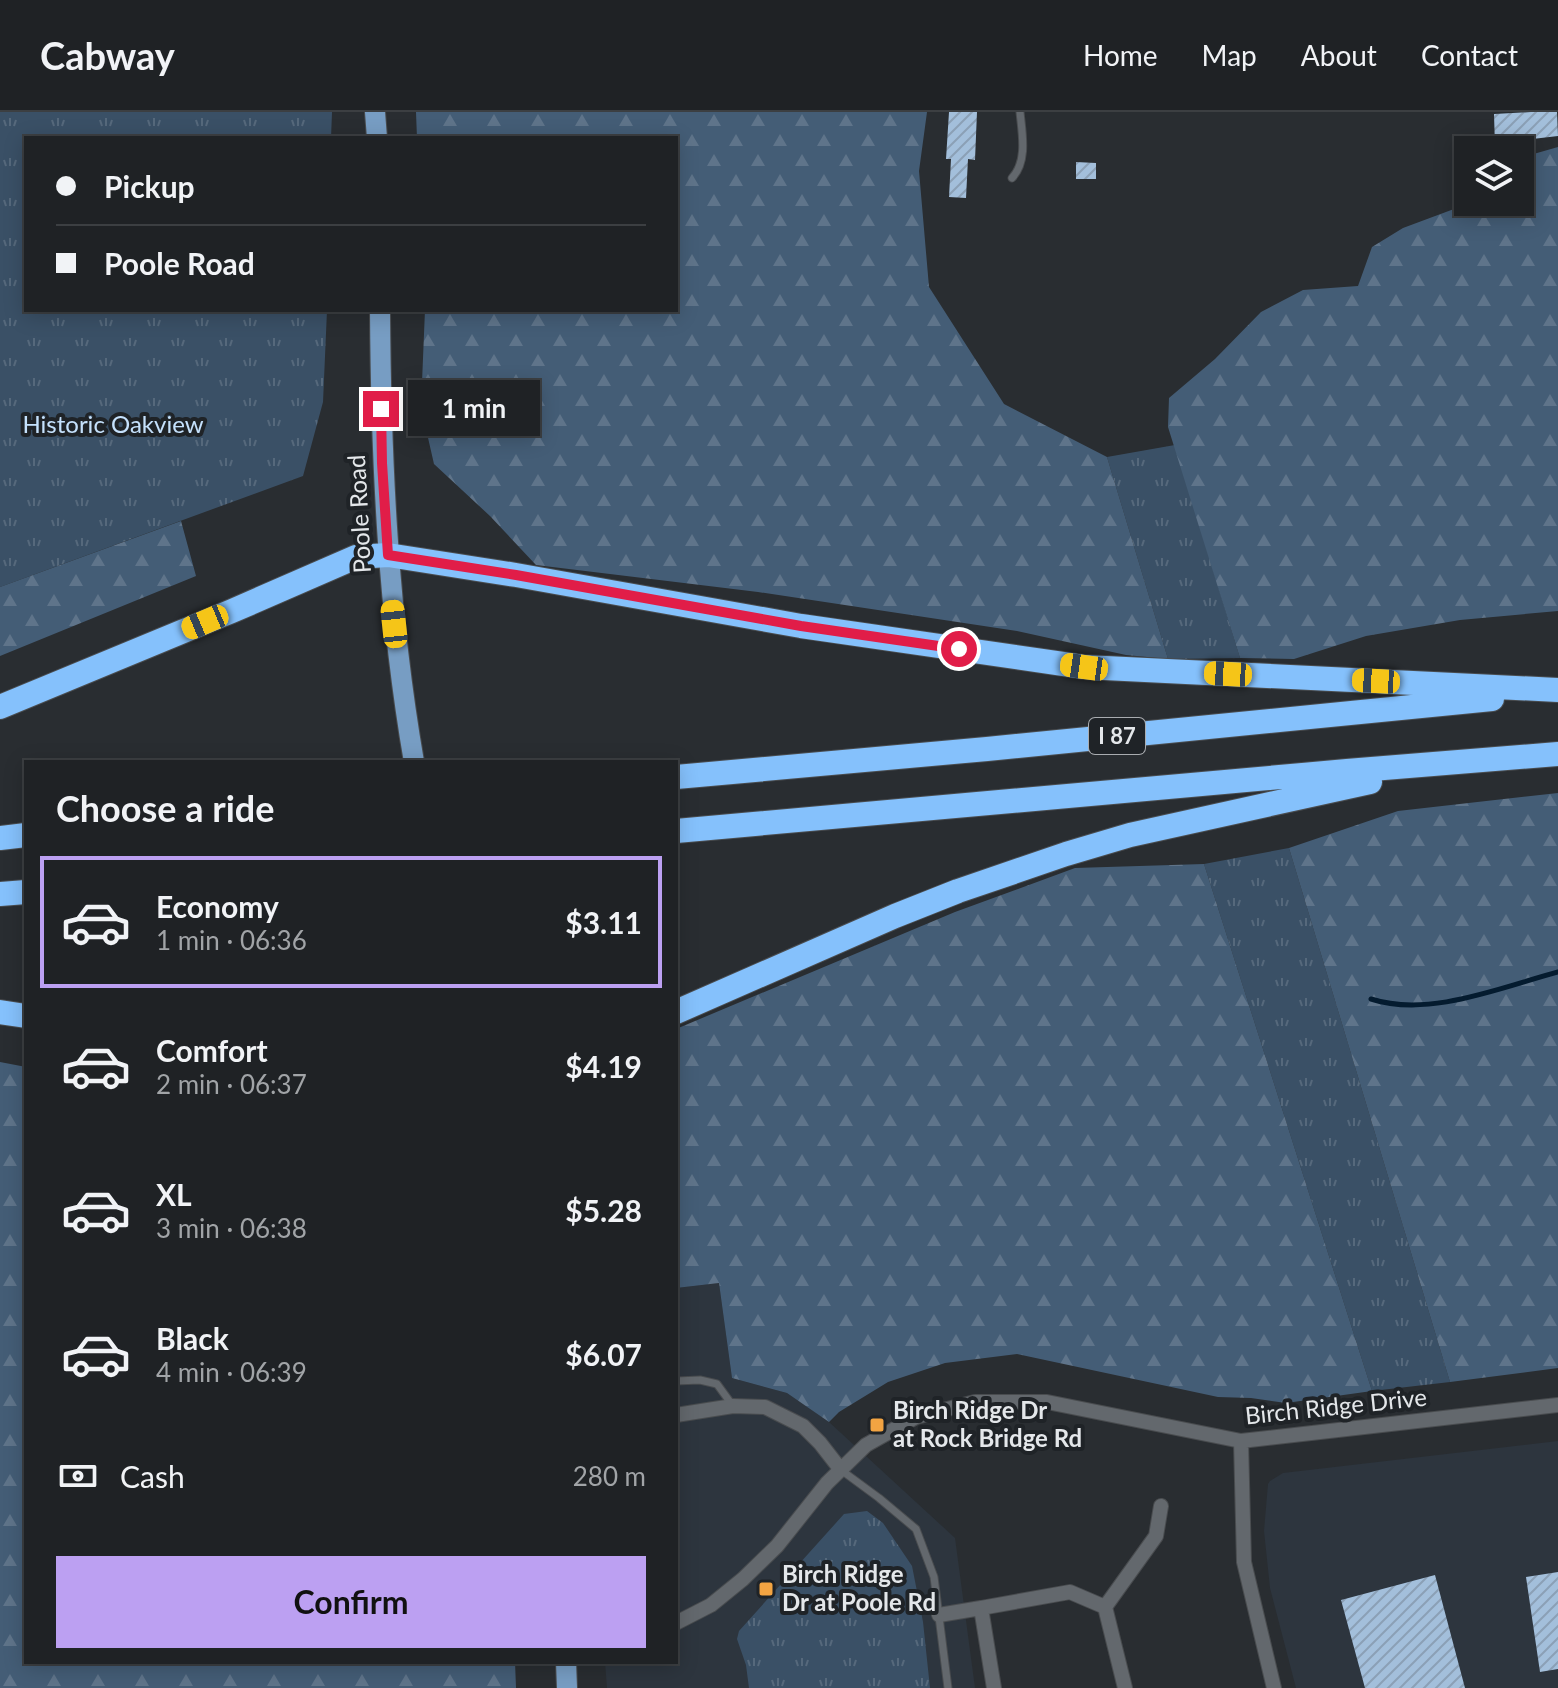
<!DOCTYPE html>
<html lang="en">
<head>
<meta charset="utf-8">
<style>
	:root { --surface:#1f2225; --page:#272a2d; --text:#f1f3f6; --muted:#a1a4a7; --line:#3c3f42; --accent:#bca0f2 }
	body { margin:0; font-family:Lato,sans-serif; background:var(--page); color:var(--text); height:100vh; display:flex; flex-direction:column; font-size:30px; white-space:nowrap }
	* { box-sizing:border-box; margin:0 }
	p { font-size:26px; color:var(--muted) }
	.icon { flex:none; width:44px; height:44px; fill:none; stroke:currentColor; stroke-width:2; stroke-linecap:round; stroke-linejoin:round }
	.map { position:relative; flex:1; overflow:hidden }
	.panel { position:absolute; left:24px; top:648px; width:654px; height:904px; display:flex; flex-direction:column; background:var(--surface); border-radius:0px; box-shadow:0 4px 20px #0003,0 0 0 2px var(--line) }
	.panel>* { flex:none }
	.guide { position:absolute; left:24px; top:24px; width:654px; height:176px; border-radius:0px; box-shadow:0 4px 20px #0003,0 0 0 2px var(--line); display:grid; align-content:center; height:176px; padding:0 32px; background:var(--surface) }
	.buttons { position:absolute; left:1454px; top:24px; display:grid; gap:16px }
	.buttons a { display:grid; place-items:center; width:80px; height:80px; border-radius:0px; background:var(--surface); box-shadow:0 4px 20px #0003,0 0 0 2px var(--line); font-size:40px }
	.end { position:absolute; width:36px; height:36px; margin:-18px; border:10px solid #e11d48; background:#fff; box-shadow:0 0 0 4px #fff }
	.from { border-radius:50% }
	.bubble { position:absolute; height:56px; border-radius:0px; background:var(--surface); box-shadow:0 4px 20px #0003,0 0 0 2px var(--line); font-size:26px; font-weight:700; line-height:56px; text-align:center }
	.car { position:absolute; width:24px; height:48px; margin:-24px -12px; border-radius:10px; box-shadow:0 0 6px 2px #0007; background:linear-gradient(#f5c518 24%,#345 0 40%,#f5c518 0 76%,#345 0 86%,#f5c518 0) }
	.guide b { display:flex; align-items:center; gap:28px; height:76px; font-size:30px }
	.guide b+b { border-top:2px solid var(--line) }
	.guide i { width:20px; height:20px; background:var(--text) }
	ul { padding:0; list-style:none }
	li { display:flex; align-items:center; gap:24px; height:132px; margin:0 16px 12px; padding:0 16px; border:4px solid transparent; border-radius:0px }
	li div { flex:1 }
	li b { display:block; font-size:30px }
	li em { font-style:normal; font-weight:700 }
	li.on { border-color:var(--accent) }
	li>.icon { width:72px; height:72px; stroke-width:1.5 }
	h2 { padding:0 32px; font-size:36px; line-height:96px }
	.pay { display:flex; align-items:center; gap:20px; height:88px; padding:0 32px; font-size:30px }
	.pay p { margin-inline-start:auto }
	.cta { display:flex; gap:16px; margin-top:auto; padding:16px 32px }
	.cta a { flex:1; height:92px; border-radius:0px; background:var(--accent); color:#111; font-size:32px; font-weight:700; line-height:92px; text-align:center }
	header { display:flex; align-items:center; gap:48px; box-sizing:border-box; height:112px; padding:0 40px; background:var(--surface); border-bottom:2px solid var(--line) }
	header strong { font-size:38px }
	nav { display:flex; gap:44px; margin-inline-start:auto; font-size:28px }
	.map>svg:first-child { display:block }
	.built { fill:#2d353e }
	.grass { fill:url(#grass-tufts) }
	.forest { fill:url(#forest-firs) }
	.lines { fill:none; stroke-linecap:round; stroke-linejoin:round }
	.stream { stroke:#041b2f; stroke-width:5 }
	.building { fill:url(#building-hatch) }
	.service-casing { stroke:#494c4f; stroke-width:9 }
	.minor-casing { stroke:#494c4f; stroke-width:16 }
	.primary-casing { stroke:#494c4f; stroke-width:22 }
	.motorway-casing { stroke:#494c4f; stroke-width:26 }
	.service { stroke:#63686d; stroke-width:7 }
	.minor { stroke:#63686d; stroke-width:14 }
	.primary { stroke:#779dc3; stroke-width:20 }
	.motorway { stroke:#85c1fc; stroke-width:24 }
	.route { stroke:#e11d48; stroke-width:10 }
	.poi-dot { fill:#f3a442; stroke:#1f2327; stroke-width:3 }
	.labels { text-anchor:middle; stroke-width:8; stroke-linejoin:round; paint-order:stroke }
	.shield { fill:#1f2327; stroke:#a9acb0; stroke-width:2 }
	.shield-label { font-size:22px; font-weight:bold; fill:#e4e7ea }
	.park-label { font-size:24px; fill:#c5e1fc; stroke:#1f2327 }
	.street-label { font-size:24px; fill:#e4e7ea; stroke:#1f2327 }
	.poi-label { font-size:24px; font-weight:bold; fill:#e4e7ea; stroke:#1f2327; text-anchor:start }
</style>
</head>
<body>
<header>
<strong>Cabway</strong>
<nav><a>Home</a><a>Map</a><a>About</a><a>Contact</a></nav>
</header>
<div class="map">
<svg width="1558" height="1576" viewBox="0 0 1558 1576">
	<defs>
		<pattern id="grass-tufts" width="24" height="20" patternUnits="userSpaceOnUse" patternTransform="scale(2)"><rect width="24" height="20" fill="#3a5066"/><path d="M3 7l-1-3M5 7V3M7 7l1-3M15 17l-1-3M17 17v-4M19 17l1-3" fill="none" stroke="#56697c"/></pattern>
		<pattern id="forest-firs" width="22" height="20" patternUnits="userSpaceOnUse" patternTransform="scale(2)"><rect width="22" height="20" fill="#445d76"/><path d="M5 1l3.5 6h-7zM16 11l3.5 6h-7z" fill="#5f748a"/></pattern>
		<pattern id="building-hatch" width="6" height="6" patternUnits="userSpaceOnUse" patternTransform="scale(2)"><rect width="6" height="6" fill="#a3bfdb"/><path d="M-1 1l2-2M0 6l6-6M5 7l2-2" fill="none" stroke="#8ba0b6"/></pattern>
	</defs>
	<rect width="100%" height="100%" fill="#292d31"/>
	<path class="built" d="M719 1171 732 1266 787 1281 808 1295 829 1310 955 1426 975 1576H607L605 1550H676V1176Z
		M1558 1329V1576H1296L1270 1476 1264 1419 1268 1372 1270 1369 1283 1361Z"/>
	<path class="grass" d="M0 0H332L331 26H26V198H327L323 290 303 364 0 475Z
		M1175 333 1240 546 1168 547 1107 345Z
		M1289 736 1450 1270 1372 1279 1204 752Z
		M867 1399 883 1411 912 1454 923 1510 930 1576H749L746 1553 737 1527 739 1519 844 1402Z"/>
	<path class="forest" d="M416 0H927L919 59 929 175 1004 292 1107 345 1168 547 1126 543 1017 519 758 480 536 453 490 404 434 352 421 295 425 198H676V26H417Z
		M1558 35V499L1460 508 1366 524 1294 547 1240 546 1168 315 1169 286 1215 247 1261 200 1303 178 1358 174 1372 135 1403 116 1454 97 1468 67V90H1520V46Z
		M181 409 196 464 0 544V475Z
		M1558 681V1256L1450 1270 1289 736 1398 699Z
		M1204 752 1372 1279 1286 1291 1251 1286 1218 1285 1017 1242 945 1251 888 1270 839 1300 829 1310 787 1281 732 1266 719 1171 676 1176V917L955 800 1075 756Z
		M0 950 26 955V1550H515L516 1576H0Z"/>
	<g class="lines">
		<path class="stream" d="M1371 887C1429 906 1502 875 1558 860"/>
	</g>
	<path class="building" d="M949 0H977L975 48 968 47 966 86 949 85 951 47H946Z
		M1531 0H1557L1558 24 1515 29V34L1495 35 1494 2Z
		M1076 50 1096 51V67H1076Z
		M1558 1460V1557L1540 1560 1526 1465Z
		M1435 1463 1465 1576H1365L1341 1488Z"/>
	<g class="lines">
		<g class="service-casing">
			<path id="service" d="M1012 66C1028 49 1022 21 1020 0
				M676 1269 700 1268 717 1272 733 1294
				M841 1358 879 1386 916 1417 934 1465 948 1576"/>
		</g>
		<g class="minor-casing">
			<path id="minor" d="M676 1303 733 1294 765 1295 803 1314 820 1331 841 1358
				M1241 1329 1244 1450 1274 1576
				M1105 1495 1156 1424 1161 1394
				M939 1503 981 1496
				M676 1511 711 1493 743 1467 777 1434 827 1371 866 1333 916 1305 975 1290H1047L1241 1329 1558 1293
				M994 1576 981 1496 1070 1480 1105 1495 1125 1576"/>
		</g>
		<g class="primary-casing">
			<path id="primary" d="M375 0 377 26
				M380 198C381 350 388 500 414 650
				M566 1550 567 1576"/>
		</g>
		<g class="motorway-casing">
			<path id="motorway" d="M0 595 232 499 356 445 388 443 516 463 801 514 1084 555 1558 578
				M676 665 987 637 1492 587
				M676 719 1347 659 1558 642
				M0 726 26 723
				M0 782 26 780
				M0 900 26 904
				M676 900 895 804 958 779 1066 742 1130 723 1370 670"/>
		</g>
		<use href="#service" class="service"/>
		<use href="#minor" class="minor"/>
		<use href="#primary" class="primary"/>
		<use href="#motorway" class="motorway"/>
	</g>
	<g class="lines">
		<path class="route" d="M381 297 382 351 388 443 516 463 801 514 959 537"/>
	</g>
	<g class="poi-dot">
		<rect x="869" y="1305" width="16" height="16" rx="4"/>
		<rect x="758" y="1469" width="16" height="16" rx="4"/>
	</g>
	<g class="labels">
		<rect class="shield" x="1089" y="606" width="56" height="36" rx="6"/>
		<g class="shield-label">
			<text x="1117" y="632">I 87</text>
		</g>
		<g class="park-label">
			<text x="113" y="321">Historic Oakview</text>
		</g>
		<g class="street-label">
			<text transform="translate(360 402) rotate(-93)" y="8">Poole Road</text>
			<text transform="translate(1336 1295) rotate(-6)" y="8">Birch Ridge Drive</text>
		</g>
		<g class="poi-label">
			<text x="893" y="1307">Birch Ridge Dr<tspan x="893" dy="28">at Rock Bridge Rd</tspan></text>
			<text x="782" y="1471">Birch Ridge<tspan x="782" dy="28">Dr at Poole Rd</tspan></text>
		</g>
	</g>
</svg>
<div class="buttons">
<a><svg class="icon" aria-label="layers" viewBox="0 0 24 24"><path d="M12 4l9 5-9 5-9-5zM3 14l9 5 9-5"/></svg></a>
</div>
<i class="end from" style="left:959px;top:537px"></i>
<i class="end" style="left:381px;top:297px"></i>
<div class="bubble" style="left:408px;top:268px;width:132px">1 min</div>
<i class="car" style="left:205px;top:510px;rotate:247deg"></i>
<i class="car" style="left:394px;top:512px;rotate:354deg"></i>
<i class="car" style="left:1084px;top:555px;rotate:278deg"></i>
<i class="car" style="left:1228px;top:562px;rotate:273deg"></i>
<i class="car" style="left:1376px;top:569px;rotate:273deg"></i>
<div class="guide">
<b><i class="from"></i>Pickup</b>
<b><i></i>Poole Road</b>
</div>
<section class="panel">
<h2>Choose a ride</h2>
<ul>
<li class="on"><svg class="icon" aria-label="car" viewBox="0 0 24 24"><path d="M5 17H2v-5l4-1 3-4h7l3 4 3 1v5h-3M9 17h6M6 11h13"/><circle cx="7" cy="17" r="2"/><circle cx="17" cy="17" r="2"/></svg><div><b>Economy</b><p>1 min · 06:36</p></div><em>$3.11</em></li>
<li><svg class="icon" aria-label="car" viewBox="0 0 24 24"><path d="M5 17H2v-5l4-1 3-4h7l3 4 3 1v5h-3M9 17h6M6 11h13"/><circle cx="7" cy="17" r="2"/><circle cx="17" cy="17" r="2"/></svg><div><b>Comfort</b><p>2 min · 06:37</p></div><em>$4.19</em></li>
<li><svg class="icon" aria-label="car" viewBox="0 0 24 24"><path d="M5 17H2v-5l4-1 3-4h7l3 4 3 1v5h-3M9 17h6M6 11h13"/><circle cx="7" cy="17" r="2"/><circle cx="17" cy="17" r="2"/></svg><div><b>XL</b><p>3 min · 06:38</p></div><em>$5.28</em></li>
<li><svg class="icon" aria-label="car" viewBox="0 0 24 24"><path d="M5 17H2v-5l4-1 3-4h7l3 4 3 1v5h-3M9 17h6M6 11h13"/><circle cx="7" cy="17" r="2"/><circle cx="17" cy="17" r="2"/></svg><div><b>Black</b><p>4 min · 06:39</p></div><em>$6.07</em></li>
</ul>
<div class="pay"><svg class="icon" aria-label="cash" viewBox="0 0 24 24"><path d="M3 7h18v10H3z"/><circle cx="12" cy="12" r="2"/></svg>Cash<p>280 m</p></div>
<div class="cta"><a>Confirm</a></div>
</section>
</div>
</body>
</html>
